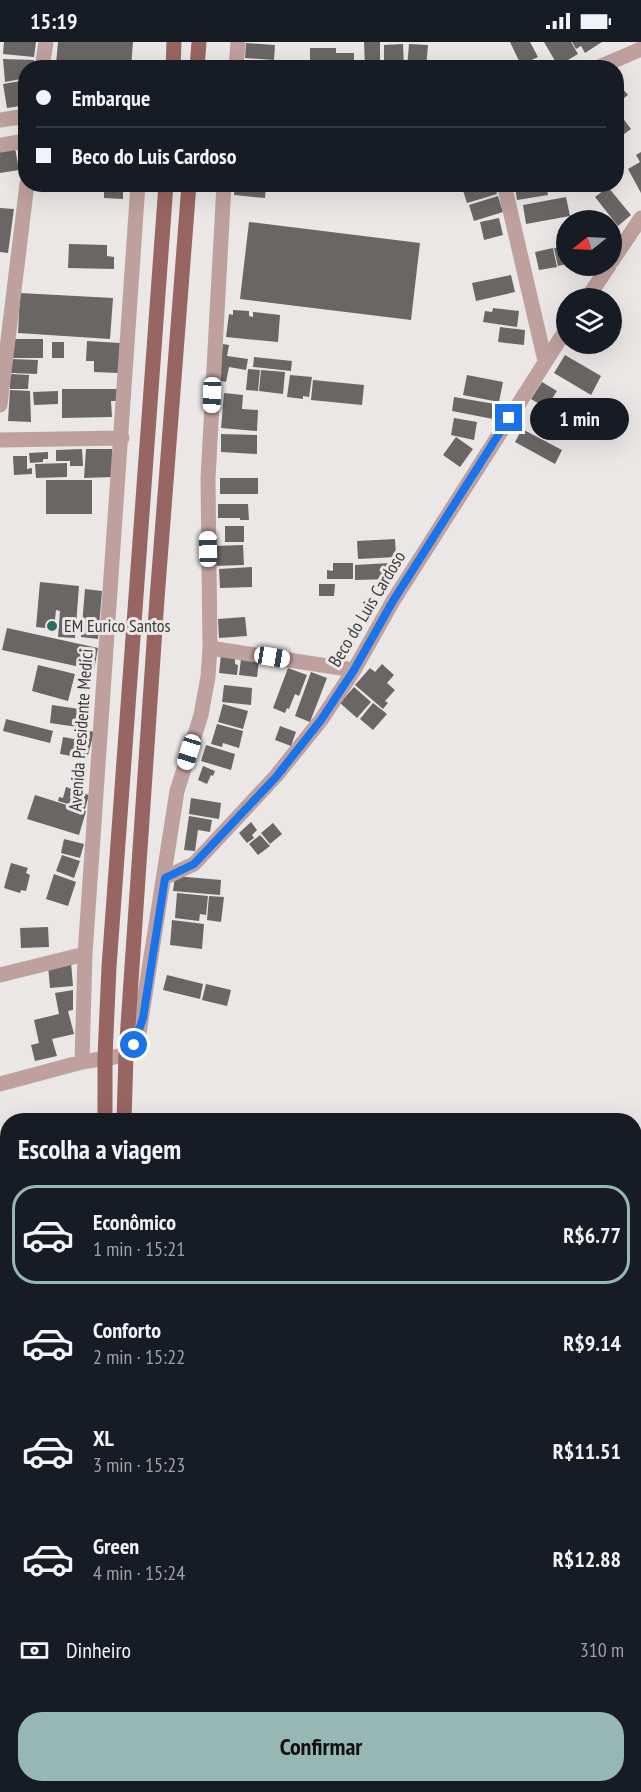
<!DOCTYPE html>
<html lang="pt">
<head>
<meta charset="utf-8">
<style>
	:root { --surface:#171b24; --page:#20242c; --text:#f1f3f6; --muted:#9ea1a6; --line:#363941; --accent:#97b7b2 }
	body { margin:0; font-family:"PT Sans Narrow",sans-serif; background:var(--page); color:var(--text); height:100vh; display:flex; flex-direction:column; font-size:22px; white-space:nowrap }
	* { box-sizing:border-box; margin:0 }
	p { font-size:20px; color:var(--muted) }
	.icon { flex:none; width:33px; height:33px; fill:none; stroke:currentColor; stroke-width:2; stroke-linecap:round; stroke-linejoin:round }
	.map { position:relative; flex:1; overflow:hidden }
	.sheet { position:absolute; left:0px; top:1071px; width:642px; height:680px; display:flex; flex-direction:column; background:var(--surface); border-radius:24px 24px 0 0; box-shadow:0 6px 24px #0002 }
	.sheet>* { flex:none }
	.hud { position:absolute; left:18px; top:18px; width:606px; height:132px; border-radius:24px; box-shadow:0 6px 24px #0002; display:grid; align-content:center; height:132px; padding:0 18px; background:var(--surface) }
	.needle { width:39px; rotate:252deg }
	.controls { position:absolute; left:556px; top:168px; display:grid; gap:12px }
	.controls a { display:grid; place-items:center; width:66px; height:66px; border-radius:50%; background:var(--surface); box-shadow:0 6px 24px #0002; font-size:30px }
	.end { position:absolute; width:27px; height:27px; margin:-14px; border:8px solid #1a73e8; background:#fff; box-shadow:0 0 0 3px #fff }
	.from { border-radius:50% }
	.bubble { position:absolute; height:42px; border-radius:21px; background:var(--surface); box-shadow:0 6px 24px #0002; font-size:20px; font-weight:800; line-height:42px; text-align:center }
	.car { position:absolute; width:18px; height:36px; margin:-18px -9px; border-radius:8px; box-shadow:0 0 4px 2px #0007; background:linear-gradient(#fff 24%,#345 0 40%,#fff 0 76%,#345 0 86%,#fff 0) }
	.hud b { display:flex; align-items:center; gap:21px; height:57px; font-size:22px }
	.hud b+b { border-top:2px solid var(--line) }
	.hud i { width:15px; height:15px; background:var(--text) }
	ul { padding:0; list-style:none }
	li { display:flex; align-items:center; gap:18px; height:99px; margin:0 12px 9px; padding:0 6px; border:3px solid transparent; border-radius:24px }
	li div { flex:1 }
	li b { display:block; font-size:22px }
	li em { font-style:normal; font-weight:800 }
	li.on { border-color:var(--accent) }
	li>.icon { width:54px; height:54px; stroke-width:1.5 }
	h2 { padding:0 18px; font-size:27px; line-height:72px }
	.pay { display:flex; align-items:center; gap:15px; height:66px; padding:0 18px; font-size:22px }
	.pay p { margin-inline-start:auto }
	.cta { display:flex; gap:12px; margin-top:auto; padding:12px 18px }
	.cta a { flex:1; height:69px; border-radius:24px; background:var(--accent); color:#111; font-size:24px; font-weight:800; line-height:69px; text-align:center }
	.status { display:flex; justify-content:space-between; align-items:center; height:42px; padding:0 30px; background:var(--surface); direction:ltr }
	.status svg { height:16px; fill:currentColor }
	.map>svg:first-child { display:block }
	.building { fill:#6a6666 }
	.lines { fill:none; stroke-linecap:round; stroke-linejoin:round }
	.minor { stroke:#bea19f; stroke-width:15 }
	.primary { stroke:#976562; stroke-width:15 }
	.route { stroke:#1a73e8; stroke-width:8 }
	.poi-dot { fill:#2a6e60; stroke:#ebe7e7; stroke-width:2 }
	.labels { text-anchor:middle; stroke-width:6; stroke-linejoin:round; paint-order:stroke }
	.street-label { font-size:18px; fill:#3b3939; stroke:#ebe7e7 }
	.poi-label { font-size:18px; fill:#3b3939; stroke:#ebe7e7; text-anchor:start }
</style>
</head>
<body>
<div class="status"><b>15:19</b><svg viewBox="0 0 49 12"><path d="M0 12V9h3v3zM5 12V6h3v6zM10 12V3h3v9zM15 12V0h3v12zM26 1h20v11H26zM47 4h2v5h-2z"/></svg></div>
<div class="map">
<svg width="641" height="1750" viewBox="0 0 641 1750">
	<rect width="100%" height="100%" fill="#ebe7e7"/>
	<path class="building" d="M4 0H36L34 15 3 12Z
		M58 0H133L131 26H95L56 22Z
		M364 0H380V26H365Z
		M510 0H530L538 15 521 23Z
		M544 0H571L578 12 558 24Z
		M572 0H602L585 11 581 4 576 7Z
		M246 1 275 3 274 18 245 16Z
		M403 2 404 26H384V3Z
		M409 2 428 3 426 26H407Z
		M310 6H336V11H354V26H310Z
		M3 17 34 18 33 26H26V36L5 40Z
		M515 18 516 26H501L500 20Z
		M250 20H282V26H250Z
		M26 38V63L7 66 3 42Z
		M616 39 628 53 616 62Z
		M616 67 631 87 616 98Z
		M15 106 19 128 0 131V108Z
		M641 110V151L628 127 640 120 636 113Z
		M104 142H123V157L104 156Z
		M235 142H266L265 156 234 153Z
		M461 142H495L497 152 467 161Z
		M524 142H546L548 153 517 158 515 144Z
		M608 145 631 173 618 184 595 155Z
		M498 154 503 170 474 179 469 163Z
		M566 155 570 174 526 182 523 163Z
		M0 166 14 167 8 211 0 210Z
		M499 176 503 193 484 198 480 180Z
		M249 180 420 201 411 278 240 257Z
		M69 202 107 203V214L114 215V227L68 226Z
		M567 204V222L558 224 554 206Z
		M553 206 557 225 539 228 535 210Z
		M511 233 515 250 476 259 472 241Z
		M20 251 113 256 110 297 18 291Z
		M493 266 519 269 517 285 483 280 485 269 492 270Z
		M233 268 249 269V274L253 275V270L280 273 278 300 226 295 229 272 233 273Z
		M500 285 525 288 524 303 498 300Z
		M13 297H43V316H13Z
		M87 299 120 301 119 331 94 330V319H86Z
		M52 300H64V316H52Z
		M223 302 229 303 227 314 248 317 246 328 229 325 226 340 217 338Z
		M565 313 601 334 591 353 554 331Z
		M254 315 292 319 291 329 253 325Z
		M11 317 38 318 37 332 11 331Z
		M248 327 260 328 258 349 246 348Z
		M261 328 285 330 283 352 259 349Z
		M10 332 29 333 28 347H10Z
		M290 333 312 335 309 355 303 354V357L287 355Z
		M467 333 503 340 499 360 463 353Z
		M313 338 364 343 362 363 311 358Z
		M542 340 557 349 546 366 531 357Z
		M62 347H117V359H111L112 375 62 376Z
		M10 348 30 349 31 380 8 379Z
		M58 349V362L34 363 33 350Z
		M224 351 243 353 242 367 258 368 257 389 221 386Z
		M454 355 495 362 493 377 452 369Z
		M454 376 477 380 474 398 451 393Z
		M522 387 562 408 555 422 515 400Z
		M221 392 257 393V412L221 410Z
		M456 395 473 407 460 425 443 413Z
		M82 407 83 424H70V419H56V408Z
		M86 407H112L113 435 84 436Z
		M48 410V417H43V420L30 421 29 411Z
		M13 414H27V427L32 426V432L14 433Z
		M67 421V435L36 436 35 422Z
		M220 436H258V452H220Z
		M46 438H92V472H46Z
		M218 462H248L249 478H240V476H218Z
		M225 484H244V500H225Z
		M395 497 396 515 358 517 357 499Z
		M243 503 244 523 213 524V504Z
		M333 521H353V537H327V528L333 529Z
		M390 521 391 537 355 538V523Z
		M252 525V545L220 546 219 527Z
		M40 540 79 544 75 596 58 595 60 569 56 568 54 587 36 585Z
		M319 542H335L334 554H319Z
		M85 547 102 549 98 597 81 595Z
		M245 575 247 594 219 596 218 577Z
		M7 586 98 606 94 628 2 608Z
		M221 613 235 614V622L238 623 237 633 219 631Z
		M241 617 259 619 257 635 239 633Z
		M382 622 394 633 387 641 395 648 385 659 388 661 383 667 355 643 370 626 375 630Z
		M38 623 75 632 68 659 32 649Z
		M288 626 307 633 299 654 295 652 289 667 287 666 285 671 273 666Z
		M311 630 327 636 310 680 295 674Z
		M224 643 252 646 251 663 222 660Z
		M354 645 371 660 357 676 340 661Z
		M373 661 387 672 373 688 360 677Z
		M223 662 248 669 243 687 218 680Z
		M52 663 86 668 84 686 50 681Z
		M6 677 53 689 50 701 3 689Z
		M217 682 243 689 239 706 223 701 222 705 211 702Z
		M280 684 296 690 291 704 275 698Z
		M78 686 94 690 87 717 60 712 63 695 74 697 76 696Z
		M206 703 235 712 231 728 201 719Z
		M203 724 215 729 213 734 211 733 207 742 198 738Z
		M66 745 89 753 85 767 58 759 59 755 63 756Z
		M35 753 86 769 79 793 27 777Z
		M191 756 221 761 219 777 189 772Z
		M189 774 212 778 210 790 198 788 195 809 184 808Z
		M251 780 257 788 252 793 254 796 247 801 239 791Z
		M273 781 282 792 270 802 261 791Z
		M260 793 270 804 258 813 249 802Z
		M64 797 84 802 80 816 61 811Z
		M62 813 80 819 74 836 56 829Z
		M11 821 28 826 26 831 30 833 26 849 21 848 20 851 4 846Z
		M54 832 76 840 68 864 46 857Z
		M175 834 221 838 220 853 173 849Z
		M177 851 208 854 206 873 200 872 199 879 175 876Z
		M209 854 224 855 221 880 207 878Z
		M172 878 204 882 202 907 170 903Z
		M48 885 49 905 21 906 20 886Z
		M71 920 73 944 50 946 48 923Z
		M167 933 203 942 200 957 163 948Z
		M206 942 231 948 227 964 202 958Z
		M73 948V968L68 969 74 992 52 997 57 1014 35 1019 31 1003 39 1001 34 978 59 972 55 951Z
		M8 1531V1549L0 1551V1533Z
		M8 1556V1588L0 1590V1558Z"/>
	<g class="lines">
		<path class="minor" d="M42 26 46 0
			M236 26 238 0
			M597 26 641 7
			M0 78 26 74
			M0 103 26 99
			M504 142 545 319
			M612 219 641 176
			M587 256 609 224
			M0 363 27 142
			M0 398 122 396
			M210 606 354 628
			M164 836 194 822 276 734 321 678 354 628 393 559 567 286
			M0 933 85 912
			M82 1020 85 912 138 142
			M0 1042 82 1020 126 1013 134 1003 139 991 177 749 201 673 208 635 210 606 208 437 224 142"/>
		<path class="primary" d="M173 26 174 0
			M197 26 199 0
			M105 1078V1015L109 925 166 142
			M124 1078 126 1013 157 557 189 142
			M140 1743 141 1750"/>
	</g>
	<g class="lines">
		<path class="route" d="M134 1003 143 976 165 836 194 822 276 735 321 678 354 628 393 559 509 376"/>
	</g>
	<circle class="poi-dot" cx="52" cy="584" r="6"/>
	<g class="labels">
		<g class="street-label">
			<text transform="translate(367 567) rotate(-59)" y="6">Beco do Luis Cardoso</text>
			<text transform="translate(81 688) rotate(-86)" y="6">Avenida Presidente Medici</text>
		</g>
		<g class="poi-label">
			<text x="64" y="590">EM Eurico Santos</text>
		</g>
	</g>
</svg>
<div class="controls">
<a><svg class="needle" viewBox="-14 -14 28 28"><path d="M0-13l5 13h-10z" fill="#e53935"/><path d="M0 13l5-13h-10z" fill="#9ea1a6"/></svg></a>
<a><svg class="icon" aria-label="layers" viewBox="0 0 24 24"><path d="M12 4l9 5-9 5-9-5zM3 14l9 5 9-5"/></svg></a>
</div>
<i class="end from" style="left:134px;top:1003px"></i>
<i class="end" style="left:509px;top:376px"></i>
<div class="bubble" style="left:530px;top:356px;width:99px">1 min</div>
<i class="car" style="left:212px;top:353px;rotate:182deg"></i>
<i class="car" style="left:208px;top:507px;rotate:359deg"></i>
<i class="car" style="left:272px;top:615px;rotate:99deg"></i>
<i class="car" style="left:189px;top:710px;rotate:197deg"></i>
<div class="hud">
<b><i class="from"></i>Embarque</b>
<b><i></i>Beco do Luis Cardoso</b>
</div>
<section class="sheet">
<h2>Escolha a viagem</h2>
<ul>
<li class="on"><svg class="icon" aria-label="car" viewBox="0 0 24 24"><path d="M5 17H2v-5l4-1 3-4h7l3 4 3 1v5h-3M9 17h6M6 11h13"/><circle cx="7" cy="17" r="2"/><circle cx="17" cy="17" r="2"/></svg><div><b>Econômico</b><p>1 min · 15:21</p></div><em>R$6.77</em></li>
<li><svg class="icon" aria-label="car" viewBox="0 0 24 24"><path d="M5 17H2v-5l4-1 3-4h7l3 4 3 1v5h-3M9 17h6M6 11h13"/><circle cx="7" cy="17" r="2"/><circle cx="17" cy="17" r="2"/></svg><div><b>Conforto</b><p>2 min · 15:22</p></div><em>R$9.14</em></li>
<li><svg class="icon" aria-label="car" viewBox="0 0 24 24"><path d="M5 17H2v-5l4-1 3-4h7l3 4 3 1v5h-3M9 17h6M6 11h13"/><circle cx="7" cy="17" r="2"/><circle cx="17" cy="17" r="2"/></svg><div><b>XL</b><p>3 min · 15:23</p></div><em>R$11.51</em></li>
<li><svg class="icon" aria-label="car" viewBox="0 0 24 24"><path d="M5 17H2v-5l4-1 3-4h7l3 4 3 1v5h-3M9 17h6M6 11h13"/><circle cx="7" cy="17" r="2"/><circle cx="17" cy="17" r="2"/></svg><div><b>Green</b><p>4 min · 15:24</p></div><em>R$12.88</em></li>
</ul>
<div class="pay"><svg class="icon" aria-label="cash" viewBox="0 0 24 24"><path d="M3 7h18v10H3z"/><circle cx="12" cy="12" r="2"/></svg>Dinheiro<p>310 m</p></div>
<div class="cta"><a>Confirmar</a></div>
</section>
</div>
</body>
</html>
